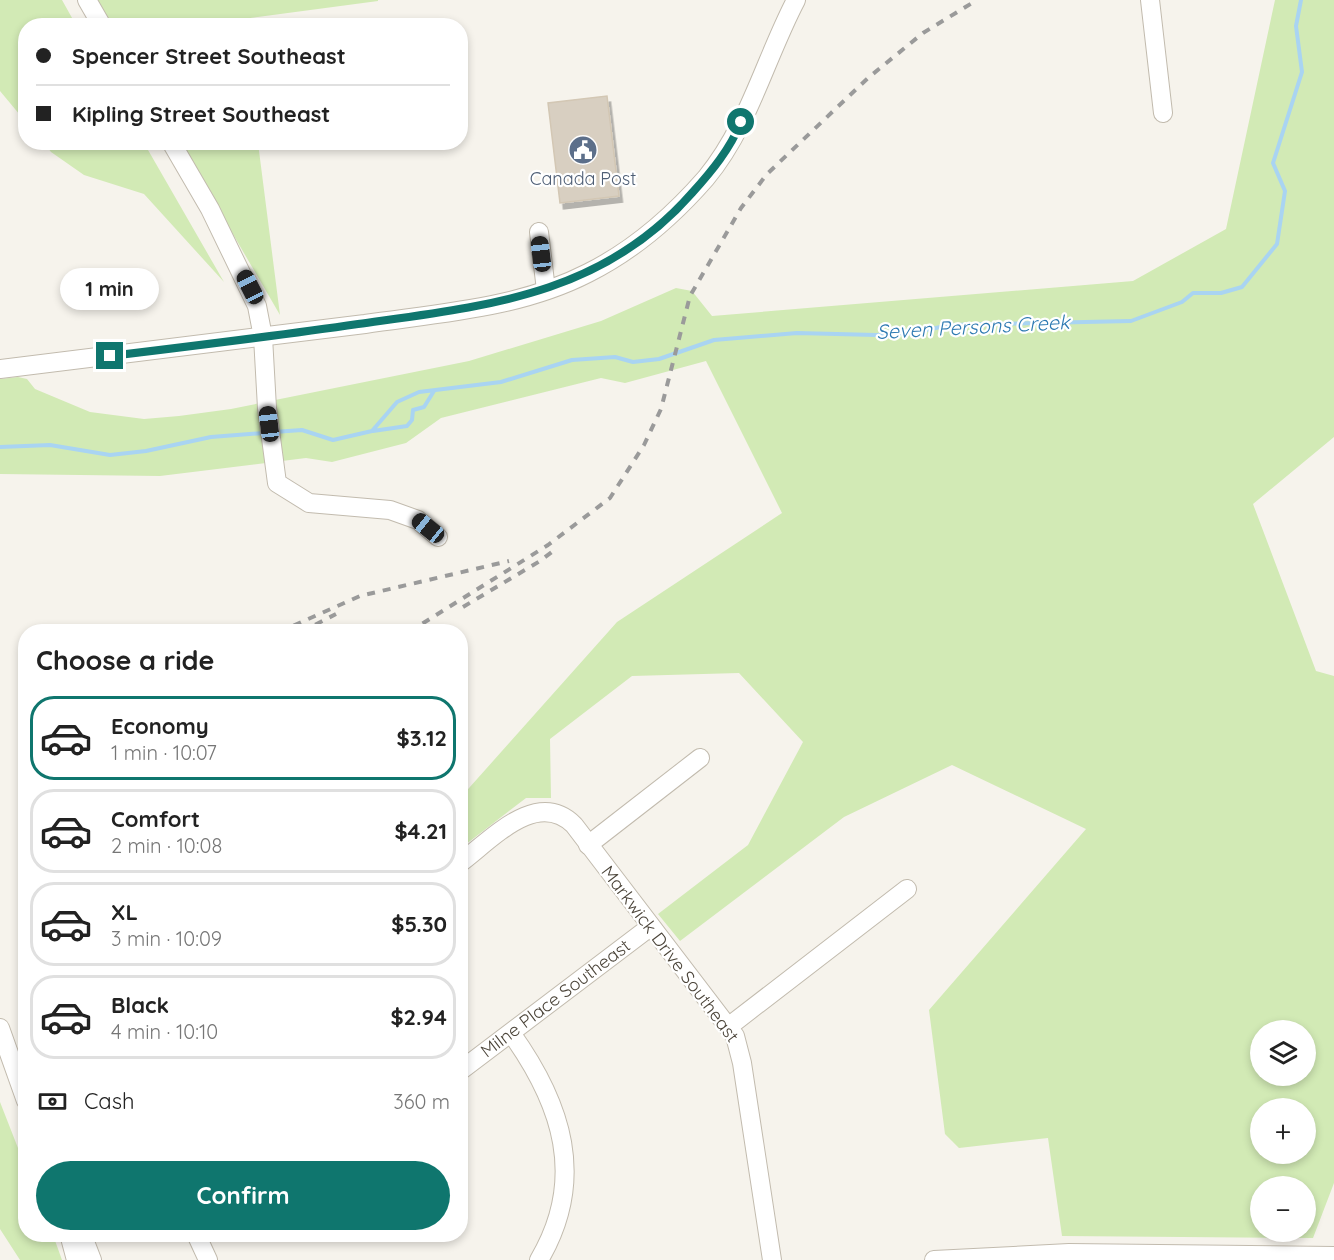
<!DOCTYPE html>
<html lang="en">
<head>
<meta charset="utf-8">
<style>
	:root { --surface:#fff; --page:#f2f2f2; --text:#222; --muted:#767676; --line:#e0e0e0; --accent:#0f766e }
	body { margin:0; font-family:Quicksand,sans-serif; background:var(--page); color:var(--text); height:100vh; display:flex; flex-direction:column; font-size:22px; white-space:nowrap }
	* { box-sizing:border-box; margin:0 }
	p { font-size:20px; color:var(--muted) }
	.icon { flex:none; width:33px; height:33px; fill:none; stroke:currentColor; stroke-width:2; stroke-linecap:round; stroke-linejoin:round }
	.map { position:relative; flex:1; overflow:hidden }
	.details { position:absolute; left:18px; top:624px; width:450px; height:618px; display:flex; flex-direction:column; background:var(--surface); border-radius:24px; box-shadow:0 3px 9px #0003 }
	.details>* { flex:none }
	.guide { position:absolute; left:18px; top:18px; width:450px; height:132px; border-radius:24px; box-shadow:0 3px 9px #0003; display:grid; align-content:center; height:132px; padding:0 18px; background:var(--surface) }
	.tools { position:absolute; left:1250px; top:1020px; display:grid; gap:12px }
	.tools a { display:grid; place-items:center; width:66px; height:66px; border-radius:50%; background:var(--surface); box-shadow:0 3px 9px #0003; font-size:30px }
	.end { position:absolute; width:27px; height:27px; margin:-14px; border:8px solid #0f766e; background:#fff; box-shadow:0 0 0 3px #fff }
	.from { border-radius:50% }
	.bubble { position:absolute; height:42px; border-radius:21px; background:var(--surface); box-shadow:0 3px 9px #0003; font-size:20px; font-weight:700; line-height:42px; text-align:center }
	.car { position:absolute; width:18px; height:36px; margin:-18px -9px; border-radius:8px; box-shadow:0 0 4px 2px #0007; background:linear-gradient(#222 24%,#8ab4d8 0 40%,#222 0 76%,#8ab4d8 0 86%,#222 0) }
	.guide b { display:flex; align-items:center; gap:21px; height:57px; font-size:22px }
	.guide b+b { border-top:2px solid var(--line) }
	.guide i { width:15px; height:15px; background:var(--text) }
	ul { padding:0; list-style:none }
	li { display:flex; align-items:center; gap:18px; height:84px; margin:0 12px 9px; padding:0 6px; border:3px solid var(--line); border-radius:24px }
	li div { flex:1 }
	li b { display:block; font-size:22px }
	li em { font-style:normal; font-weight:700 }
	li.on { border-color:var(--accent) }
	li>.icon { width:54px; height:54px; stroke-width:1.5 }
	h2 { padding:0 18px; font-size:27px; line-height:72px }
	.pay { display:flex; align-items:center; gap:15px; height:66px; padding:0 18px; font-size:22px }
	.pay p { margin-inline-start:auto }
	.cta { display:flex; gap:12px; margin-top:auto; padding:12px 18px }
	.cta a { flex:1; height:69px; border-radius:36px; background:var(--accent); color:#fff; font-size:24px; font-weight:700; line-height:69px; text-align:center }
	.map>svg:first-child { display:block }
	.green { fill:#d2eab5; fill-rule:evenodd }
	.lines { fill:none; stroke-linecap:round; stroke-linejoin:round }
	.stream { stroke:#a9d4f2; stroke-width:4 }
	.building { fill:#d8cfc1; stroke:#d3c7b4; stroke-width:1.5; filter:url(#shadow) }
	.minor-casing { stroke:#c2bbae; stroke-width:20 }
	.minor { stroke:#fff; stroke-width:18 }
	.rail { stroke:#9a9a9a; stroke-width:4; stroke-dasharray:8 8; stroke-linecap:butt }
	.route { stroke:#0f766e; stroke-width:8 }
	.labels { text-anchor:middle; stroke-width:4.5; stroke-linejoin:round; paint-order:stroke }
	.service-label { font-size:18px; fill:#4e5e75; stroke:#fff }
	.street-label { font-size:18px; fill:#4b4439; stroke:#fff }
	.water-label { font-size:20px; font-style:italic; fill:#2e7ab2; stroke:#fff }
</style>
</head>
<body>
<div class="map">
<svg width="1334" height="1260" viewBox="0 0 1334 1260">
	<defs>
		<filter id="shadow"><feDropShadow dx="3.5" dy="6" stdDeviation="0" flood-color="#0004"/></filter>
	</defs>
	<rect width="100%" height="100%" fill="#f6f3ec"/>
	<path class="green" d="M0 0H62L76 25 26 26 25 121 0 91Z
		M96 0H378V1L243 19V25L111 26Z
		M1275 0H1334V437L1253 504 1316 671 1334 676V1183L1313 1238 1062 1236 1048 1138 959 1148 945 1134 929 1010 1086 829 952 765 844 817 680 941 658 914 748 845 803 742 739 673 632 676 550 739 551 798H526L461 848V797L617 622 782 513 706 361 625 383 601 378 441 418 406 443 332 462 306 458 160 476 0 474V379L18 377 27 379 35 389 90 412 144 419 179 416 231 409 469 361 601 321 676 288 692 291 712 316 1133 281 1226 229ZM1260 1030H1305V1076H1260ZM1260 1108H1305V1154H1260ZM1260 1186H1305V1232H1260Z
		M44 143H144L224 282 144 194 84 175 51 152Z
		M180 143H258L280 315Z
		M0 1102 25 1166 26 1234 53 1235 62 1260H20L0 1229Z"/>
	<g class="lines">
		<path class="stream" d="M373 431 407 426 412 420 413 410 424 407 434 391
			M274 432 302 430 333 440 372 431 397 402 419 392 501 382 572 360 615 357 633 362 659 359 714 340 797 333 876 335 912 333 950 325 1131 321 1182 302 1193 293H1221L1242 287 1277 244 1285 191 1273 163 1302 72 1296 26 1301 0
			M0 447 50 445 110 455 146 451 211 437 264 433"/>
	</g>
	<path class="building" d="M607 96 619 196 560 203 548 103Z"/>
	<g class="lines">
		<g class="minor-casing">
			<g id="minor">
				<path d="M87 0 102 26"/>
				<path d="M1150 0 1163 113"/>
				<path d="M171 142 210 209 257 306 263 337 267 408 277 483 309 503 390 510 418 520 438 537"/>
				<path d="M539 232 546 290"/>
				<path d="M0 369C122 354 244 340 365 324 440 313 520 308 588 273 634 250 672 217 706 178 749 126 765 59 796 0"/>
				<path d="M588 845 700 758"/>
				<path d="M460 863C491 840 537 788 574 825L735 1036 742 1063 772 1260"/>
				<path d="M728 1027 907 889"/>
				<path d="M0 1028 26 1101"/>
				<path d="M511 1033C562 1104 587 1179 539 1260"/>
				<path id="s1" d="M460 1071 650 927"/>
				<path d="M69 1234 76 1260"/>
				<path d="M82 1234 92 1260"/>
				<path d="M196 1234 208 1260"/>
				<path d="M934 1260 1069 1253 1334 1256"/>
			</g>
		</g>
		<use href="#minor" class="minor"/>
		<path class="rail" d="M463 607 540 561 557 548
			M279 632 360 596 509 561
			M301 632 336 614
			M409 632 548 545 610 498 644 445 661 409 690 296 741 208 767 174 868 78 923 33 977 0"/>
	</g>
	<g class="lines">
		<path class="route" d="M110 356C193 346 276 336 358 324 486 306 602 296 692 193 712 171 730 149 741 122"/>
	</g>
	<defs>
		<g id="civic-disc" transform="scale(1.5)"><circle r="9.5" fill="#5c6f8a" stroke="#fff"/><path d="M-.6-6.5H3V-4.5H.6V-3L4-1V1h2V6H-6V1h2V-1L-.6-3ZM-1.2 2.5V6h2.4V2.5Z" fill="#fff"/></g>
	</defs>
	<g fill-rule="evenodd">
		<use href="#civic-disc" x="583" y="150"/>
	</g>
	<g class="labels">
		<g class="service-label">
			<text x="583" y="185">Canada Post</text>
		</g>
		<g class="street-label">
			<text transform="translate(670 954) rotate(53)" y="6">Markwick Drive Southeast</text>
			<text dy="6" stroke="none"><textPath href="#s1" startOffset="120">Milne Place Southeast</textPath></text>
		</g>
		<g class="water-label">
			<text transform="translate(973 327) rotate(-3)" y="7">Seven Persons Creek</text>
		</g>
	</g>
</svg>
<div class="tools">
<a><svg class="icon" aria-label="layers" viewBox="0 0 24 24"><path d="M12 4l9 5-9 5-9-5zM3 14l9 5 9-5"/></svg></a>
<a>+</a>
<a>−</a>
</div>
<i class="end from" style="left:741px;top:122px"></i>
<i class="end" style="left:110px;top:356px"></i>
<div class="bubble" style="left:60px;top:268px;width:99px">1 min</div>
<i class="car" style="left:541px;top:254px;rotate:353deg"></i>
<i class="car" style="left:250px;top:287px;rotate:333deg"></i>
<i class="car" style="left:269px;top:424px;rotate:353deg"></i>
<i class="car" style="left:428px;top:528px;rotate:309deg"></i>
<div class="guide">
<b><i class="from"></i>Spencer Street Southeast</b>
<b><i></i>Kipling Street Southeast</b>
</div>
<section class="details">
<h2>Choose a ride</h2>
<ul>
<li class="on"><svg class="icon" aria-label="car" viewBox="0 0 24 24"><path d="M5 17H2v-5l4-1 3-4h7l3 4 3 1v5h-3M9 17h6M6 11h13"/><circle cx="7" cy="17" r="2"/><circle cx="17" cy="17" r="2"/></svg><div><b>Economy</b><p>1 min · 10:07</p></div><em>$3.12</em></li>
<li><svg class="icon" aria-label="car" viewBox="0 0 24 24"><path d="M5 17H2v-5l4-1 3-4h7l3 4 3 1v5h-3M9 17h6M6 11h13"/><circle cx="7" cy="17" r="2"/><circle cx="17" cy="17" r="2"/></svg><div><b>Comfort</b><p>2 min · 10:08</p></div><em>$4.21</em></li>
<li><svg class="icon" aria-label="car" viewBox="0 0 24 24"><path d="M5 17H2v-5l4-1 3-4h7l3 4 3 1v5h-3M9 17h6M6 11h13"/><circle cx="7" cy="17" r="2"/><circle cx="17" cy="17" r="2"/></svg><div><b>XL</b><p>3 min · 10:09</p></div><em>$5.30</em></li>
<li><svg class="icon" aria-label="car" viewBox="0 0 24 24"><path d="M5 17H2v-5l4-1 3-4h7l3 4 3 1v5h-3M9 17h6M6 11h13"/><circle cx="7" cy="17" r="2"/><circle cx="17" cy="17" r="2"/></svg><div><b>Black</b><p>4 min · 10:10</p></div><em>$2.94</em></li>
</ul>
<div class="pay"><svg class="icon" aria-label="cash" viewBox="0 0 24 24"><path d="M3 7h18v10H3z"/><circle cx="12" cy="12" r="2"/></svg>Cash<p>360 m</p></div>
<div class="cta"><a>Confirm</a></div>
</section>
</div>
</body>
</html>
